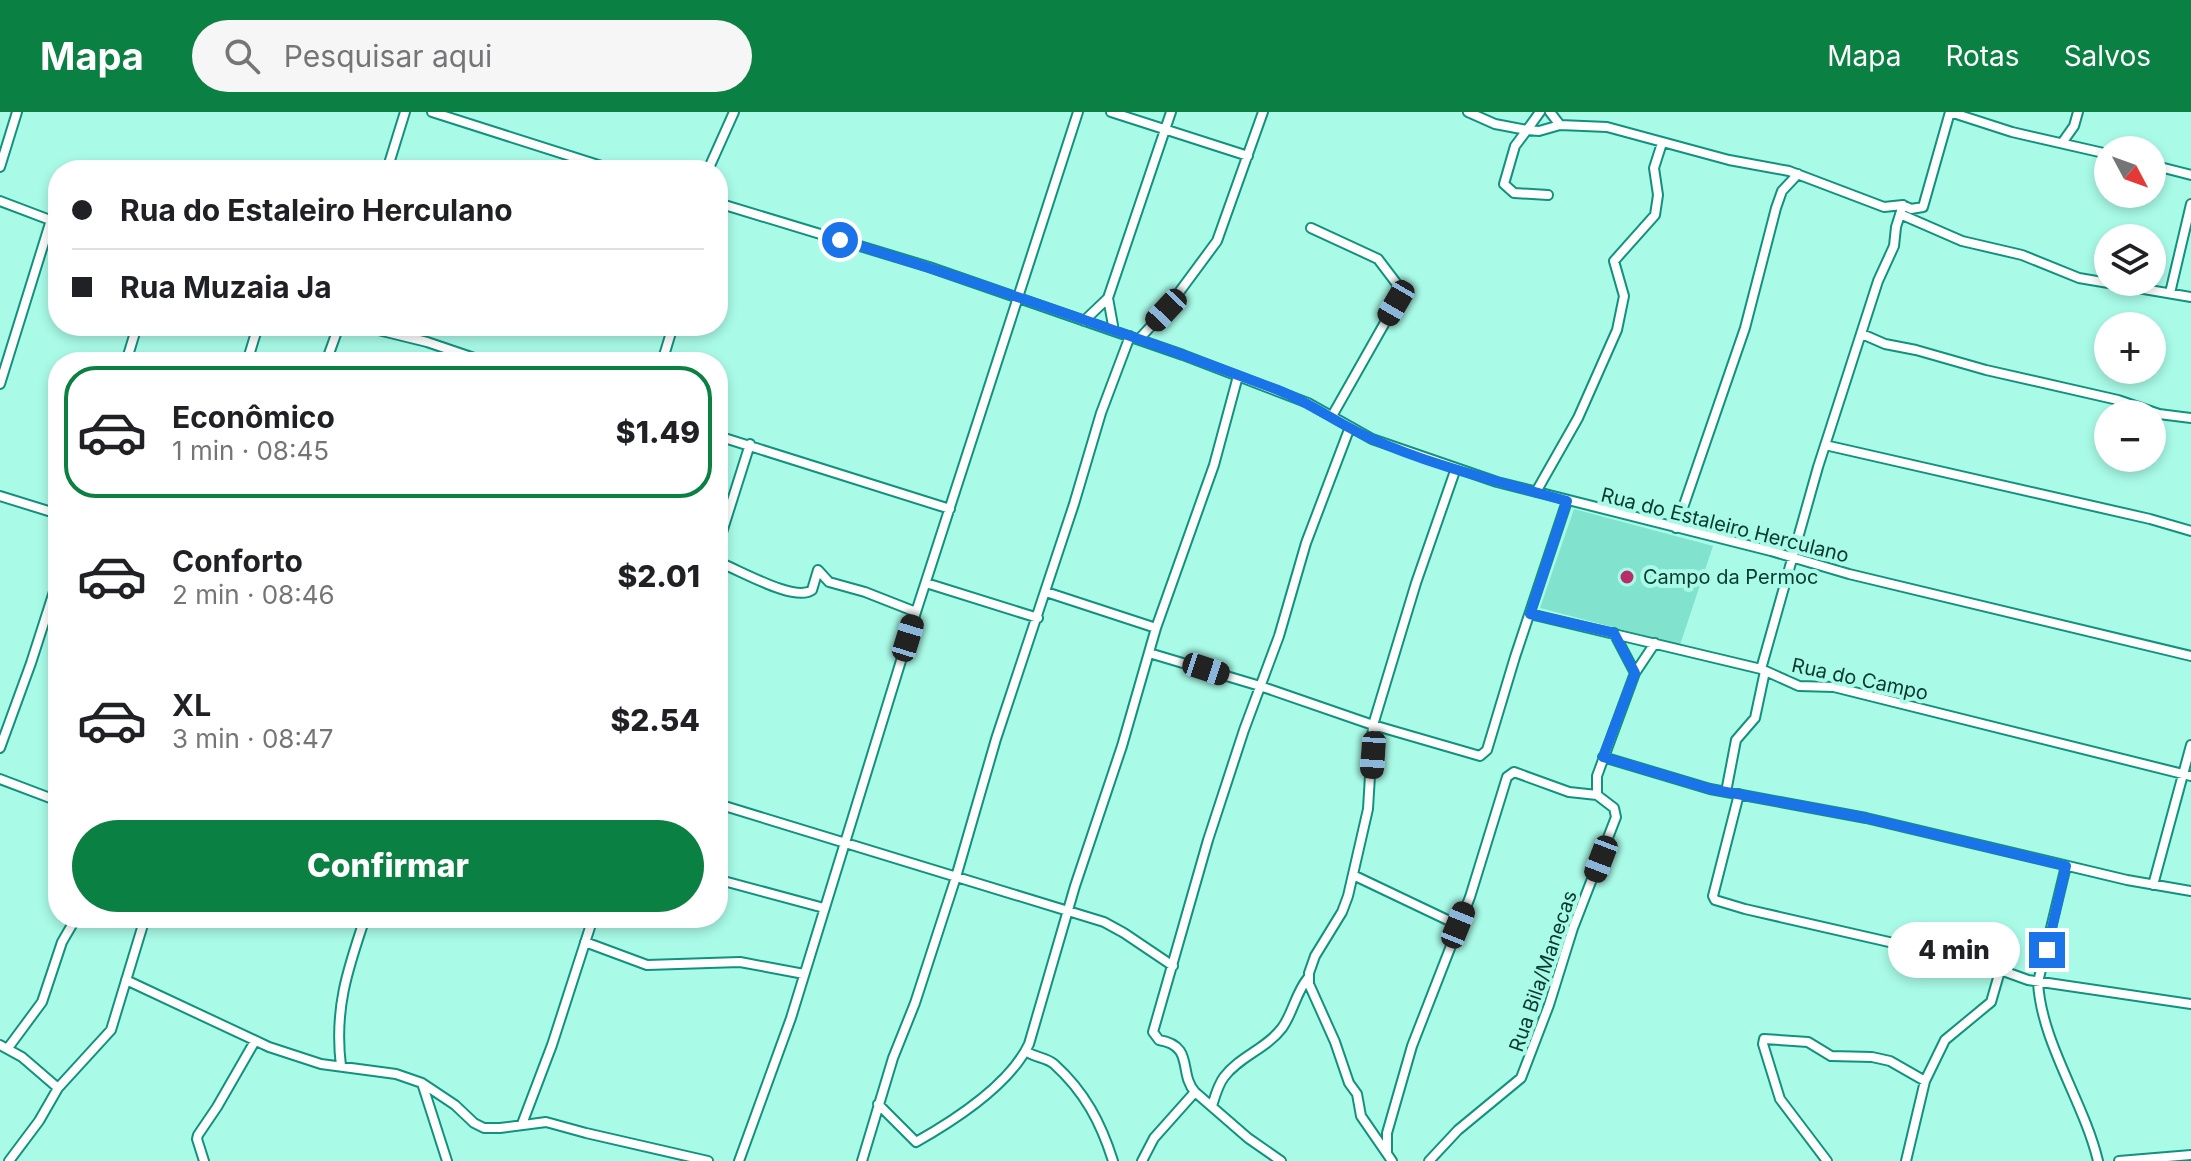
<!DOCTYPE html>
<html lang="pt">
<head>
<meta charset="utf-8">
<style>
	:root { --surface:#fff; --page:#f6f6f6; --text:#202124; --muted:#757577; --line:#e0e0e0; --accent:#0b8043 }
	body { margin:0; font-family:Inter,sans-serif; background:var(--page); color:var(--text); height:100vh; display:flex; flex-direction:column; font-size:30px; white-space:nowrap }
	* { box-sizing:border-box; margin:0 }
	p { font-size:26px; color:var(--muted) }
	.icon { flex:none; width:44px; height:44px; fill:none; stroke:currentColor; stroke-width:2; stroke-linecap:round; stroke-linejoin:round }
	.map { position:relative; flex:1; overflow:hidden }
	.drawer { position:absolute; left:48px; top:240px; width:680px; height:576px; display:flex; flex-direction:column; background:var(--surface); border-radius:32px; box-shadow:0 4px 12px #0003 }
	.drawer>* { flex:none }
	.hud { position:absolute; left:48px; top:48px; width:680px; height:176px; border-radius:32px; box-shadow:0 4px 12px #0003; display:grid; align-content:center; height:176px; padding:0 24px; background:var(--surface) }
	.needle { width:52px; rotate:131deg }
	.fabs { position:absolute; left:2094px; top:24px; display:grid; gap:16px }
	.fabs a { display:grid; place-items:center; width:72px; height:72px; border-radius:50%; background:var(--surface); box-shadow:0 4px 12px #0003; font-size:40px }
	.end { position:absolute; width:36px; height:36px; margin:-18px; border:10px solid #1a73e8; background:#fff; box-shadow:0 0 0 4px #fff }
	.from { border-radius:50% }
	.bubble { position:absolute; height:56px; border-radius:28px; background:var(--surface); box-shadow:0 4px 12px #0003; font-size:26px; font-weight:800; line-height:56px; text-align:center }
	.car { position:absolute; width:24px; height:48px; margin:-24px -12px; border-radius:10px; box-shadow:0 0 6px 2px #0007; background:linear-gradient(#222 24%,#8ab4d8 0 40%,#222 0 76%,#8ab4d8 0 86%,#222 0) }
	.hud b { display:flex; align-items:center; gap:28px; height:76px; font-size:30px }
	.hud b+b { border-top:2px solid var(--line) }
	.hud i { width:20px; height:20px; background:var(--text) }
	ul { padding:14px 0 0; list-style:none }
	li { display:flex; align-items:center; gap:24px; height:132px; margin:0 16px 12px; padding:0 8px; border:4px solid transparent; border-radius:32px }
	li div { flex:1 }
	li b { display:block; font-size:30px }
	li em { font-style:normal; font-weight:800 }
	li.active { border-color:var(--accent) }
	li>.icon { width:72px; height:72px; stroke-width:1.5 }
	.action { display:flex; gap:16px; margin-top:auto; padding:16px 24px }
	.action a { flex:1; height:92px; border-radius:48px; background:var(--accent); color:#fff; font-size:32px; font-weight:800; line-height:92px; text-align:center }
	header { display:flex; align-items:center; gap:48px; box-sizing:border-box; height:112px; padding:0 40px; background:var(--accent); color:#fff }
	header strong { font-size:38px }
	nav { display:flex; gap:44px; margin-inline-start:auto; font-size:28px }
	.search { width:560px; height:72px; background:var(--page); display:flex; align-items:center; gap:20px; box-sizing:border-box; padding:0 28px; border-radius:44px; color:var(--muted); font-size:30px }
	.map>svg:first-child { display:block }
	.pitch { fill:#81e2cd }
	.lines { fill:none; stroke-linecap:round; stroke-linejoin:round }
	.minor-casing { stroke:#11917e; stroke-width:12 }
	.minor { stroke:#fff; stroke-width:8 }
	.route { stroke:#1a73e8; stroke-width:10 }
	.poi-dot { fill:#b72e6b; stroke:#a9fbe8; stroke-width:3 }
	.labels { text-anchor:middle; stroke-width:8; stroke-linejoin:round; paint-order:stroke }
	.street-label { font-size:20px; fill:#093a31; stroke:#a9fbe8 }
	.poi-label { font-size:20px; fill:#093a31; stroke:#a9fbe8; text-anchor:start }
</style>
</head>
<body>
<header>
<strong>Mapa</strong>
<div class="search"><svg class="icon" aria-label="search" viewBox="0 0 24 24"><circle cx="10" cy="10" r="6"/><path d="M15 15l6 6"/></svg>Pesquisar aqui</div>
<nav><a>Mapa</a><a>Rotas</a><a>Salvos</a></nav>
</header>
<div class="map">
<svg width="2191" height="1049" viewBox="0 0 2191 1049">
	<rect width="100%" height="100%" fill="#a9fbe8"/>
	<path class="pitch" d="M1574 397 1713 434 1680 533 1540 496Z"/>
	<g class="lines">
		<g class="minor-casing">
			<path id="minor" d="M432 0 614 58
				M1111 0 1248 44
				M1468 0 1495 12 1527 18
				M1540 0 1527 18 1539 19 1560 13 1607 15 1729 48 1789 59 1884 95 1903 93
				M1550 0 1560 13
				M1527 18 1515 34 1504 72 1514 81 1548 83
				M2062 31 2074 14 2078 0
				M2152 53 2191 63
				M0 55 17 0
				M387 58 405 0
				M708 58 734 0
				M0 89 58 111
				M718 91 929 155 1183 243 1308 291 1372 327 1497 370 1771 439 1849 462 2191 544
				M1900 102 1962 129 2022 143 2079 166 2191 185
				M1311 116 1378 147 1400 176 1396 191 1332 304
				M2170 181 2191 92
				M1108 186 1114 219
				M1084 209 1108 186 1171 0
				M362 214 427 230 486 250
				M1862 222 1885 232 1916 238 1986 258 2118 288 2159 302 2191 306
				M1139 227 1166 198 1217 129 1263 0
				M126 250 137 214
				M247 250 258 214
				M326 250 339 214
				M662 250 673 214
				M0 272 51 108
				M718 324 950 397
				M1825 333 2150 407 2191 419
				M1536 380 1578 306 1617 218 1624 184 1614 149 1655 103 1658 83 1654 56 1662 31
				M0 384 58 402
				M1676 416 1745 216 1776 96 1782 79 1798 62
				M718 433 750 332
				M718 450C738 457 795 491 812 478L818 458 829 470 865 480 916 500
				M926 471 1038 506
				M1046 480 1156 516
				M1530 502 1761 557 1799 574 1834 575 2191 664
				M1614 521 1635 561
				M1149 541 1260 574 1373 613 1480 644 1487 638 1515 545 1567 389
				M1761 557 1818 355 1878 169 1894 134 1896 115 1903 93 1911 97 1923 95 1950 0 2012 20 2108 42
				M0 636 31 551 58 467
				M1603 645 1710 677 1866 706 2127 768 2191 779
				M0 667 58 689
				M1726 680 1736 628 1755 606 1765 559
				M1739 682 1713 784 1715 788 1745 797 1981 851 2028 868 2191 892
				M718 692 1104 810 1124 821 1173 854
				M2066 754 2038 870C2041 930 2084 990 2098 1049
				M1353 763 1458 813
				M720 768 824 796
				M2153 773 2191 633
				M585 830 647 853 740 850 804 862
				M126 868 269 935 321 952 396 962 422 971 455 993 474 1011 484 1016H500L546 1010 586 1021 708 1049
				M0 933 22 945 58 976
				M8 936 42 890 62 830 76 806
				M1026 939C1035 946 1046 945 1054 952 1085 980 1101 1011 1113 1049
				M341 954C334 898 347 859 365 806
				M422 971 447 1049
				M878 992 916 1030C955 1008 1010 972 1029 932L1075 774 1122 634 1156 516 1214 353 1238 264
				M1212 994C1215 984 1218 973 1224 965 1240 944 1266 937 1282 916 1293 901 1296 880 1308 866
				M522 1012 552 933 593 806
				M1387 1040V1021L1412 934 1470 785 1507 665 1514 660 1569 680 1597 683
				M9 1049 39 1009 58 976 111 918 145 806
				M204 1049 197 1027 198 1023 217 995 255 929
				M739 1049 791 906 916 500 1078 0
				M862 1049 893 946 915 891 956 765 996 627 1074 392 1101 301 1130 224
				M1142 1049 1154 1026 1195 980
				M1281 1049 1248 1026 1195 980C1178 961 1195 934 1159 928L1153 920 1208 728 1244 618 1279 524 1306 431 1350 315
				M1392 1049 1361 1004 1357 982 1349 971 1335 930 1309 872V861L1315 844 1342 800 1348 784 1368 697 1373 613 1416 471 1456 356
				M1429 1049 1458 1018 1521 966 1549 893 1573 816 1616 705 1614 696 1597 683V664L1635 561 1655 531
				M1827 1049 1780 987 1763 932 1764 927 1808 930 1831 944 1872 945 1890 949 1925 969
				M1906 1049 1925 969 1945 928 1991 890 2000 859
				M2119 1049 2191 1043"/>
		</g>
		<use href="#minor" class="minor"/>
	</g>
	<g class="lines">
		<path class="route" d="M840 128C988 173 1134 224 1278 278 1311 291 1338 312 1370 326 1432 354 1501 370 1567 389L1530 502 1614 521 1635 561 1603 645 1710 677 1866 706 2066 754 2047 838"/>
	</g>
	<circle class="poi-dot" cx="1627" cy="465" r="8"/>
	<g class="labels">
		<g class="street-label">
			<text transform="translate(1725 413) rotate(14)" y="7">Rua do Estaleiro Herculano</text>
			<text transform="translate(1860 567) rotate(12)" y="7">Rua do Campo</text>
			<text transform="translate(1543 859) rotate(-71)" y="7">Rua Bila/Manecas</text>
		</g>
		<g class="poi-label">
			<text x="1643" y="472">Campo da Permoc</text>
		</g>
	</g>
</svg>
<div class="fabs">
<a><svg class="needle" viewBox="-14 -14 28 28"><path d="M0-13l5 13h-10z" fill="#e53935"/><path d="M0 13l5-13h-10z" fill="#757577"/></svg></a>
<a><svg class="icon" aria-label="layers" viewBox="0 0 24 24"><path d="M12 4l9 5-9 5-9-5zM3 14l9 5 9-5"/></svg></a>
<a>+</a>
<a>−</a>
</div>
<i class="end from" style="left:840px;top:128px"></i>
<i class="end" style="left:2047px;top:838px"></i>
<div class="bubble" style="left:1888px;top:810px;width:132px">4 min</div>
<i class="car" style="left:1396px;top:191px;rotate:210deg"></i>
<i class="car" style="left:1166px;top:198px;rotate:223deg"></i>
<i class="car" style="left:908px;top:526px;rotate:17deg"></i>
<i class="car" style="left:1206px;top:557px;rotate:108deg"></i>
<i class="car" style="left:1373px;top:643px;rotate:184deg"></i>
<i class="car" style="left:1601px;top:747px;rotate:201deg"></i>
<i class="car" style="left:1458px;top:813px;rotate:22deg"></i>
<div class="hud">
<b><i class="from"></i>Rua do Estaleiro Herculano</b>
<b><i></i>Rua Muzaia Ja</b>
</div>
<section class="drawer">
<ul>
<li class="active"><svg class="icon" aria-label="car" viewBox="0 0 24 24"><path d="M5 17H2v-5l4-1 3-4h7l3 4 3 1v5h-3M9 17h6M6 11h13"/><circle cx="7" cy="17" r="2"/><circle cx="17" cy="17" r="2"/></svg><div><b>Econômico</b><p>1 min · 08:45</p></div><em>$1.49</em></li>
<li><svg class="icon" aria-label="car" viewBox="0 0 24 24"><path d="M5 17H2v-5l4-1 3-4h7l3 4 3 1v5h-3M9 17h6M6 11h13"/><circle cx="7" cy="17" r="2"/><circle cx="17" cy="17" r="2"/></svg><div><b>Conforto</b><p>2 min · 08:46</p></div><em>$2.01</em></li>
<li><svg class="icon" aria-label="car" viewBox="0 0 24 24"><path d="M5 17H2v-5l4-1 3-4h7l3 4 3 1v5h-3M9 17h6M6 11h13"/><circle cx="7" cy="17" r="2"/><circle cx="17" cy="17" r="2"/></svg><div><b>XL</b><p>3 min · 08:47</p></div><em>$2.54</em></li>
</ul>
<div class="action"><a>Confirmar</a></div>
</section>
</div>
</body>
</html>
